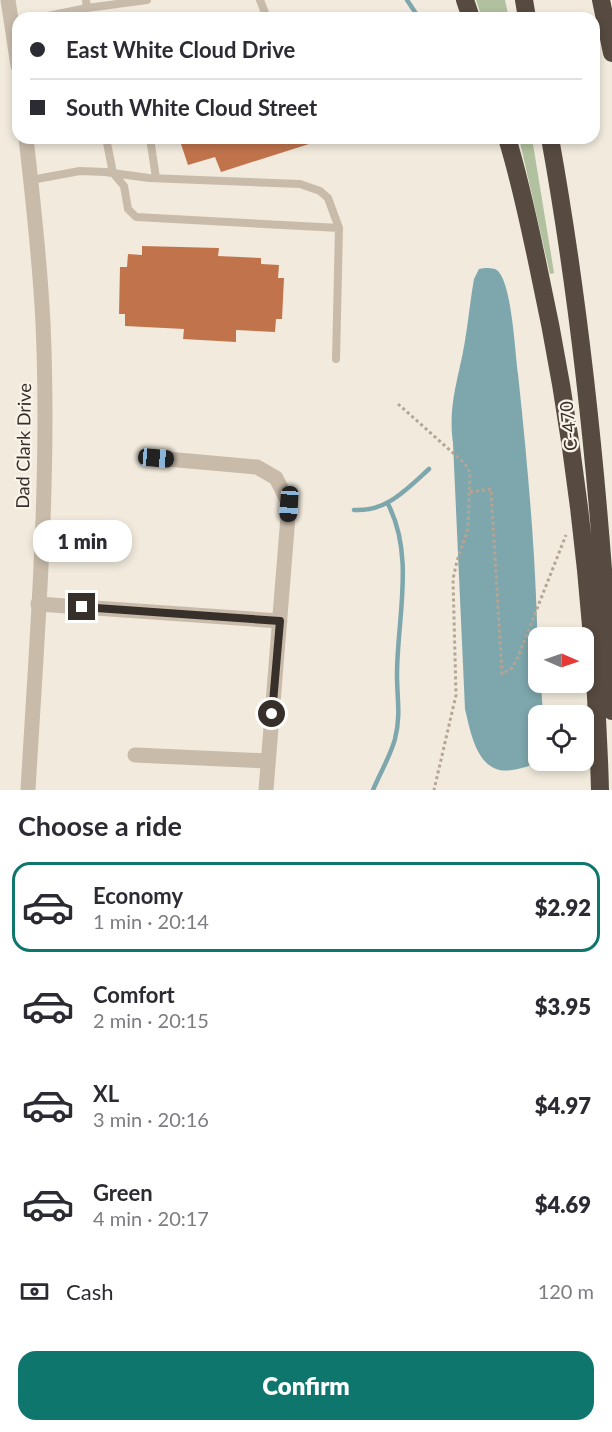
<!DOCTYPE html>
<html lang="en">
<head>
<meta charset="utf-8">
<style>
	:root { --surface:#fff; --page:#f2f2f3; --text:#2b2b33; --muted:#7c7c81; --line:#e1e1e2; --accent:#0f766e }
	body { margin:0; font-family:Lato,sans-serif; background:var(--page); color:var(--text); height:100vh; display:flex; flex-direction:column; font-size:22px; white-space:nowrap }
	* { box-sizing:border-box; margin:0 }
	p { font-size:20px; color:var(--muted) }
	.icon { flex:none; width:33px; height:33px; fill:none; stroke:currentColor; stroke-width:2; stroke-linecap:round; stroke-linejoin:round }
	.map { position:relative; height:790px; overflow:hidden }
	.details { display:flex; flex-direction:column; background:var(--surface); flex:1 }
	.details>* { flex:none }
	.banner { position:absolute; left:12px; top:12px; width:588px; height:132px; border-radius:18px; box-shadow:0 3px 9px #0003; display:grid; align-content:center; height:132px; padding:0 18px; background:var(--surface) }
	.needle { width:39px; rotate:92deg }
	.buttons { position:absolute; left:528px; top:627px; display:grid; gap:12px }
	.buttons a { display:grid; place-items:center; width:66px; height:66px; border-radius:12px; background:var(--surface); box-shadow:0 3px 9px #0003; font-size:30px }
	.end { position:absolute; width:27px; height:27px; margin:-14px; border:8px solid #372f29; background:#fff; box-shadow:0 0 0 3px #fff }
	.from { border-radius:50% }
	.bubble { position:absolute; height:42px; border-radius:18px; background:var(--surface); box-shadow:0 3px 9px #0003; font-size:20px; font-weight:800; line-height:42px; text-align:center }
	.car { position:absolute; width:18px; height:36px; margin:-18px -9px; border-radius:8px; box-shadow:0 0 4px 2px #0007; background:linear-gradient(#222 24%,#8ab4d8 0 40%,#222 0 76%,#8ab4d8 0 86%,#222 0) }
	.banner b { display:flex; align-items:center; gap:21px; height:57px; font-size:22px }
	.banner b+b { border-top:2px solid var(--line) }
	.banner i { width:15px; height:15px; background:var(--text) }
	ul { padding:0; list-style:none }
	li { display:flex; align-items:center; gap:18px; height:90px; margin:0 12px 9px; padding:0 6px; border:3px solid transparent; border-radius:18px }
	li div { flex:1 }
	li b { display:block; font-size:22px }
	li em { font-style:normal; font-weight:800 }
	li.current { border-color:var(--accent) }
	li>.icon { width:54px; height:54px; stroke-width:1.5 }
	h2 { padding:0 18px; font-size:27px; line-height:72px }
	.pay { display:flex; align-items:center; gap:15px; height:66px; padding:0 18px; font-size:22px }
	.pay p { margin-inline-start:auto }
	.cta { display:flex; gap:12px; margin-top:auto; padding:12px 18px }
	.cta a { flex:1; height:69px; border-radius:18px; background:var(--accent); color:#fff; font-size:24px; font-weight:800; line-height:69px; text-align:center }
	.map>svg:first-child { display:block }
	.green { fill:#b1c09e }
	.water { fill:#7da7ad }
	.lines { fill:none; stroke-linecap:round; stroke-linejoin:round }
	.stream { stroke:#7da7ad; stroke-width:4.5 }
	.building { fill:#c1744c }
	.path { stroke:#b5a594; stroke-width:3; stroke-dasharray:3 3; stroke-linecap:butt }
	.service { stroke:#c9bbaa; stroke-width:8 }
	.minor { stroke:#c9bbaa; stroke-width:15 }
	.tertiary { stroke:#c9bbaa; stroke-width:15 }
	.motorway { stroke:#574a40; stroke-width:18 }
	.route { stroke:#372f29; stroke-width:8 }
	.labels { text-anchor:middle; stroke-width:4.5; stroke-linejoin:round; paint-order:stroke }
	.street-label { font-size:18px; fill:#372f29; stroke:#f9f3ea }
</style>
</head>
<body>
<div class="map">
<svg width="612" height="790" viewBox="0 0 612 790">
	<rect width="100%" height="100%" fill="#f1eadd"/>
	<path class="green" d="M476 0H505L509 18H482Z
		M519 138H532L554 273 550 274Z"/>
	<path class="water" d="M485 268C490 268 495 268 498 271 512 285 515 353 518 374 529 477 538 580 538 682L541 683 543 715 538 716V759C531 767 523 768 512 770 478 776 471 734 465 709L453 443C449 415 454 393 460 366 467 337 469 307 474 279L479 269Z"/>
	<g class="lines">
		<path class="stream" d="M407 0 419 18
			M354 510C386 512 406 490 429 469
			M373 790C380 773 390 757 395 739 401 715 397 699 397 675 397 619 415 556 388 504"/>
	</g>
	<path class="building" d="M179 138H307L309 144 221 172 215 157 188 165Z
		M142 246 219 248 218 256 261 258V264L279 265 278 278H284L282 319H276L275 332 236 330V342L183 339 184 329 125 326V314H119L120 267H127L128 254 142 255Z"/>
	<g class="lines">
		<path class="path" d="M398 404 462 461 468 468 470 474 468 529 457 561 453 579 456 695 434 790
			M470 492 491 489 502 674 512 668 518 657 566 535"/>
		<path class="service" d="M260 0 267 18
			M87 8 147 0
			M38 18 87 8 86 0
			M106 138 113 173 124 186 128 209 136 217 339 228
			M150 138 156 178
			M31 180 80 171 105 172 149 178 300 184 320 191 328 198 339 228 336 359"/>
		<path class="minor" d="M156 458 257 467 276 478 289 504 266 790
			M38 604 280 621
			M135 755 268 761"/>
		<path class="tertiary" d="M8 0 18 66
			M26 138C33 199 40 262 43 323 50 479 37 635 28 790"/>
		<path class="motorway" d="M465 0 471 18
			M524 0 527 18
			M601 0 612 53
			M507 138C520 180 529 223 538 266 576 439 595 614 600 790
			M550 138C584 327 602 519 612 711"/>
	</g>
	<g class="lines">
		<path class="route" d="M82 607 280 621 272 714"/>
	</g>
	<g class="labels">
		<g class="street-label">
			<text transform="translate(569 426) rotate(-96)" y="6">C-470</text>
			<text transform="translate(24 446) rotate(-89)" y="6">Dad Clark Drive</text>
		</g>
	</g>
</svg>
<div class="buttons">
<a><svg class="needle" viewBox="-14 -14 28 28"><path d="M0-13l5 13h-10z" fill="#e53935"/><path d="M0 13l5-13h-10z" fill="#7c7c81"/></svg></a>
<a><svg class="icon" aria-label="locate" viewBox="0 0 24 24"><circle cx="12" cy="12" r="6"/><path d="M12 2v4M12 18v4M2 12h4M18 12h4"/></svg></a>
</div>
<i class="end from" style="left:272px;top:714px"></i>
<i class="end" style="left:82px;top:607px"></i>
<div class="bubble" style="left:33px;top:520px;width:99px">1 min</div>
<i class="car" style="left:156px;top:458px;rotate:95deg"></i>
<i class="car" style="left:289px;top:504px;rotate:184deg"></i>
<div class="banner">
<b><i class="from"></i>East White Cloud Drive</b>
<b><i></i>South White Cloud Street</b>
</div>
</div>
<section class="details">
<h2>Choose a ride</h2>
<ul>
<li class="current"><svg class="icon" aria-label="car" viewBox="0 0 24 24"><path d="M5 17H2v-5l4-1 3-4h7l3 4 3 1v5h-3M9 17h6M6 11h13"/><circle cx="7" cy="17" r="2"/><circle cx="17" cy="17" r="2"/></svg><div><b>Economy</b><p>1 min · 20:14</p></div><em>$2.92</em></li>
<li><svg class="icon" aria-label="car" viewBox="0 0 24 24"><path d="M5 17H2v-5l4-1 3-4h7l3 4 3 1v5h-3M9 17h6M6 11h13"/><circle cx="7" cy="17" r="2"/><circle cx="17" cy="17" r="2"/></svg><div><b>Comfort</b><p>2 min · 20:15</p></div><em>$3.95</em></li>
<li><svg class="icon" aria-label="car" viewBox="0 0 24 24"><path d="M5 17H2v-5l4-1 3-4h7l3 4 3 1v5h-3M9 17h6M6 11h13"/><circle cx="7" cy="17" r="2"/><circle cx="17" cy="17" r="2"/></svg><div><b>XL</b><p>3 min · 20:16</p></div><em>$4.97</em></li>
<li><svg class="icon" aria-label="car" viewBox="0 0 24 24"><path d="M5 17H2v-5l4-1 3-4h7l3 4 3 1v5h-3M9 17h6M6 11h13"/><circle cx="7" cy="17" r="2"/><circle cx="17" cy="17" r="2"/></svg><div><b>Green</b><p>4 min · 20:17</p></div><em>$4.69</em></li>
</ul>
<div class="pay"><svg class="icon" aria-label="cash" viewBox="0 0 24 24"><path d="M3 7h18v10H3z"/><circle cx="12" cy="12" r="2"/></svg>Cash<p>120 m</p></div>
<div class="cta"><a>Confirm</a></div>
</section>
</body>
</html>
